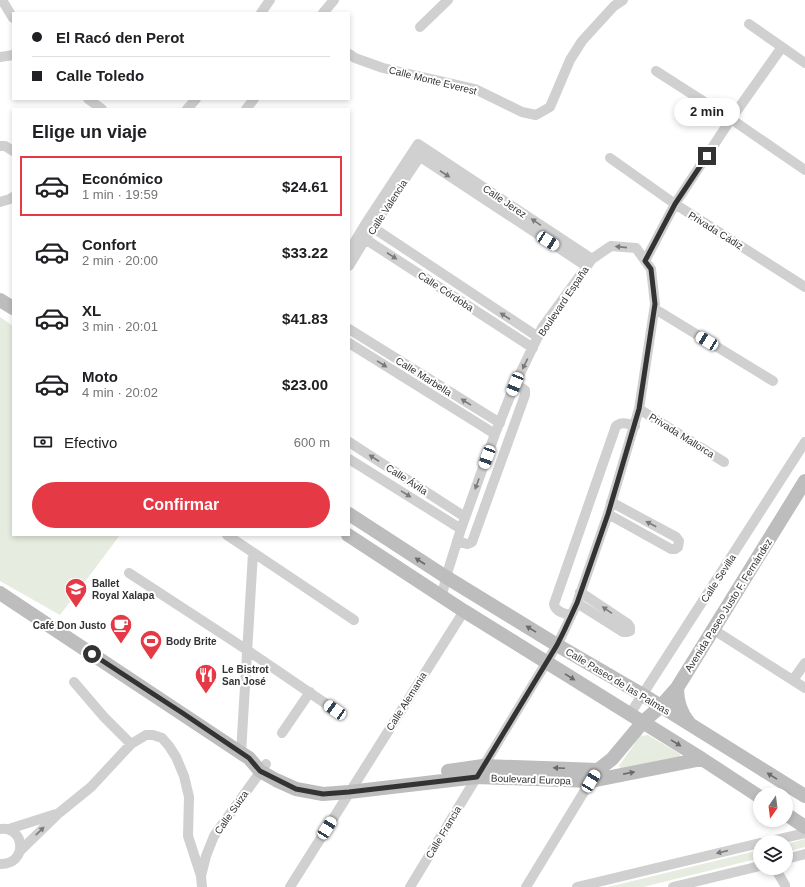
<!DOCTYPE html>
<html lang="es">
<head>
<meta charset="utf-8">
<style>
	:root { --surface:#fff; --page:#f2f2f2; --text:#202124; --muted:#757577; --line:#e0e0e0; --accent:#e63946 }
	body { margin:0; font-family:Arial,sans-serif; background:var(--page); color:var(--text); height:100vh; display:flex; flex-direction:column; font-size:15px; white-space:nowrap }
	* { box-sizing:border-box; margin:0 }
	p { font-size:13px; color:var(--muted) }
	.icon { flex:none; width:22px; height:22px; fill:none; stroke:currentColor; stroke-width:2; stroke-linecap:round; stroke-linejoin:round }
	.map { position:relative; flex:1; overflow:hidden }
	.side { position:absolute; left:12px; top:108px; width:338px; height:428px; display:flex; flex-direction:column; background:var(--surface); border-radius:0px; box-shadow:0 2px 6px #0003 }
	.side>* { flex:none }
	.banner { position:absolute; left:12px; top:12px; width:338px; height:88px; border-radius:0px; box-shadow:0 2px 6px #0003; display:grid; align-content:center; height:88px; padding:0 20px; background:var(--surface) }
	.needle { width:26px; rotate:194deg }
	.controls { position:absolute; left:753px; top:787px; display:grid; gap:8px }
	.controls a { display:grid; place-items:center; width:40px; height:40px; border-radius:50%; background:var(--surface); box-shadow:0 2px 6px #0003; font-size:20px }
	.end { position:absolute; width:18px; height:18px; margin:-9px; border:5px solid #333; background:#fff; box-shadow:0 0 0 2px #fff }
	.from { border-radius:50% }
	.bubble { position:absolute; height:28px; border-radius:14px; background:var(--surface); box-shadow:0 2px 6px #0003; font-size:13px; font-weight:600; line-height:28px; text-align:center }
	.car { position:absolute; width:12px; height:24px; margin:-12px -6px; border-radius:5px; box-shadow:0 0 3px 1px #0007; background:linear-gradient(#fff 24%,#345 0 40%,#fff 0 76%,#345 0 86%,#fff 0) }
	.banner b { display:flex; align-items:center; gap:14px; height:38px; font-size:15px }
	.banner b+b { border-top:1px solid var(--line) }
	.banner i { width:10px; height:10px; background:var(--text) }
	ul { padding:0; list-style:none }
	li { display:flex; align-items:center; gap:12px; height:60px; margin:0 8px 6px; padding:0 12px; border:2px solid transparent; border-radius:0px }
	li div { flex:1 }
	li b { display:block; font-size:15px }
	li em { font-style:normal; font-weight:600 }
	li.on { border-color:var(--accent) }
	li>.icon { width:36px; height:36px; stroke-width:1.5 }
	h2 { padding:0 20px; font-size:18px; line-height:48px }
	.pay { display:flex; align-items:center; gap:10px; height:44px; padding:0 20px; font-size:15px }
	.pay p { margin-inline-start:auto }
	.button { display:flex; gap:8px; margin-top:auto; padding:8px 20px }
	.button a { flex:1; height:46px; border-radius:24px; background:var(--accent); color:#fff; font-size:16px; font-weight:600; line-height:46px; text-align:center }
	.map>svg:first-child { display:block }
	.green { fill:#e6ecdf }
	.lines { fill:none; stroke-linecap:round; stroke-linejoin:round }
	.street { stroke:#d0d0d0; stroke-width:10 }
	.secondary { stroke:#bdbdbd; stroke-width:14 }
	.oneway { fill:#7a7a7a }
	.oneway2 { fill:#6a6a6a }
	.route { stroke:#333; stroke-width:5 }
	.labels { text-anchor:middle; stroke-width:4; stroke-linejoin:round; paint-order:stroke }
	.street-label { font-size:10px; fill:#333; stroke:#fff }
	.poi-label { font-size:10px; font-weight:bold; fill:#333; stroke:#fff; text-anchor:start }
</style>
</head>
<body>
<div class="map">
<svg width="805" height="887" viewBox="0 0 805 887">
	<rect width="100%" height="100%" fill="#fff"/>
	<path class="green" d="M0 317 13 326V535H120L60 615 0 581Z
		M648 735 680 754 681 760 624 772 619 766 640 736Z
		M805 839V847L786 852V844Z
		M760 850V858L643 887H608Z"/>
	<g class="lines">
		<path class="street" d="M2 0 13 18
			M261 13 270 0
			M323 13 334 0
			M749 24 805 63
			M420 27 448 0
			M349 54 355 58 383 68 475 89 522 112 536 115 550 107 570 60 582 41 614 6 623 0
			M0 57 13 55
			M656 71 731 119 805 170
			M88 99 102 109
			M187 109 196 99
			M246 109 254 99
			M0 146H5L13 151
			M413 152 586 266
			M610 158 675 204 805 287
			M0 202 10 199 13 197
			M366 223 538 337
			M359 235 533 348
			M349 251 366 223 418 144 592 259
			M645 261 675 204 731 119 782 47
			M349 266 372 228 423 152
			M655 309 773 381
			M349 329 500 423
			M349 343 495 434
			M639 409 724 462
			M349 442 465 517
			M349 459 461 529
			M608 514 671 549H675L678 547 679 541 676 537 611 502
			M227 535 354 620
			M457 541 467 544 472 542 525 395V390L515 384
			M129 573 247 650 335 710
			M577 603 623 632H627L630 631V627L628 624 580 592
			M571 616C565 613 555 612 554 604L616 426C622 421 628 424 635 426
			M714 630 805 688
			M793 680 805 663
			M74 682 104 717 131 744
			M630 714 805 442
			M282 733 310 692
			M241 753 253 553
			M0 829C26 826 28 865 0 864
			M9 829 56 814
			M766 842 805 833
			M21 850 59 813 91 787 131 744 146 735H153L162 738 169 746 176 757 184 776 189 797 188 836 201 876
			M786 859 805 854
			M775 868 785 885V887
			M202 887 201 876 206 856 214 836 266 764
			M290 887 464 611
			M410 887 557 645 564 631 577 603 608 514 639 409 655 304 651 269 636 248 611 246 592 259 542 328 515 384 495 434 461 529 446 577 442 596
			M526 887 593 777
			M577 887 760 843
			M673 887 760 866"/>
		<path class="secondary" d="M0 300 13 308
			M349 514 446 577 557 645 643 695 805 796
			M348 535 464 611 702 759 760 797
			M0 593 241 753 249 758 260 771 276 780 296 789 323 794 349 792 477 777 591 781 702 759
			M677 688C677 701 680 712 689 723
			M448 771 483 766 598 770 612 759 643 722 661 706 677 688 805 481
			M786 814 805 827"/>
	</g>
	<defs><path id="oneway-solid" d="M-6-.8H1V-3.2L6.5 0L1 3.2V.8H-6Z"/></defs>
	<g class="oneway">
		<use href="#oneway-solid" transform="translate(445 174) rotate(33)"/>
		<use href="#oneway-solid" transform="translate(536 222) rotate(-146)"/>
		<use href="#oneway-solid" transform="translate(621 247) rotate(-174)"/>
		<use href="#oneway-solid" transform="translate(392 256) rotate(33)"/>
		<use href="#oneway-solid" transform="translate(505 316) rotate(-147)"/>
		<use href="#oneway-solid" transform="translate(382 364) rotate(32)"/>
		<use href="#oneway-solid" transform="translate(525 364) rotate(116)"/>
		<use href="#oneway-solid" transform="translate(466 402) rotate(-148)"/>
		<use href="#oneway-solid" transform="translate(374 458) rotate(-147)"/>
		<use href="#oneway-solid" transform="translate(477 484) rotate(110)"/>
		<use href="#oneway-solid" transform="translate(406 494) rotate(32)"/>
		<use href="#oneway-solid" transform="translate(651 524) rotate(-152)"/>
		<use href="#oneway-solid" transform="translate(607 610) rotate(-146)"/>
		<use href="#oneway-solid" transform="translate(40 831) rotate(-44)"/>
		<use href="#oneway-solid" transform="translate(722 852) rotate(167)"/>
	</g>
	<g class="oneway2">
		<use href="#oneway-solid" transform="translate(420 561) rotate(-147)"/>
		<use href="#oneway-solid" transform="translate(531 629) rotate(-148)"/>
		<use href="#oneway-solid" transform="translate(570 677) rotate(32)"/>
		<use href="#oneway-solid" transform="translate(676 743) rotate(32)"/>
		<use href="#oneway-solid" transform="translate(559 768) rotate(-178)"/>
		<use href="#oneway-solid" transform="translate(629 773) rotate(-11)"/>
		<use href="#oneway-solid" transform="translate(772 776) rotate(-148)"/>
	</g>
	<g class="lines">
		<path class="route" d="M92 654 184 714 249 758 260 771 296 789 323 794 349 792 477 777 557 645 564 631 577 603 608 514 639 409 655 304 651 269 645 261 675 204 707 156"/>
	</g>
	<defs>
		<g id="school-pin" transform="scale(1.15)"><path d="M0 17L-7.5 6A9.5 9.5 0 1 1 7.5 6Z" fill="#e63946" stroke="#fff"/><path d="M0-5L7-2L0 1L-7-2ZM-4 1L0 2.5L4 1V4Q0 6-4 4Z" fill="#fff"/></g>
		<g id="cafe-pin" transform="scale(1.15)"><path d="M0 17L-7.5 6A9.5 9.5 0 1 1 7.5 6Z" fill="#e63946" stroke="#fff"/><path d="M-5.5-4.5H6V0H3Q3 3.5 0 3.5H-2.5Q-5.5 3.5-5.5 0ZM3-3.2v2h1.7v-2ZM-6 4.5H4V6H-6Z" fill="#fff"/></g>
		<g id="stadium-pin" transform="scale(1.15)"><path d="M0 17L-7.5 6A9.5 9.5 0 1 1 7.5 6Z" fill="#e63946" stroke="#fff"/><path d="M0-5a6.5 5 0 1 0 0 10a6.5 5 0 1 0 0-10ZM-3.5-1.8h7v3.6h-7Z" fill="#fff"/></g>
		<g id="restaurant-pin" transform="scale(1.15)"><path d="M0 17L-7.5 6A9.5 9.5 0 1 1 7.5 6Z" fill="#e63946" stroke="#fff"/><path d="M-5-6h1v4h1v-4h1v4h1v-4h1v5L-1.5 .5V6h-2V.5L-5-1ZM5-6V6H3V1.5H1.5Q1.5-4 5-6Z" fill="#fff"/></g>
	</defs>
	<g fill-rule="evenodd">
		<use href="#school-pin" x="76" y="589"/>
		<use href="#cafe-pin" x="121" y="625"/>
		<use href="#stadium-pin" x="151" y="641"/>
		<use href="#restaurant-pin" x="206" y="675"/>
	</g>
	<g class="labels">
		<g class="street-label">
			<text transform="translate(433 80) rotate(14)" y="4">Calle Monte Everest</text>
			<text transform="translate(505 201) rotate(34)" y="4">Calle Jerez</text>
			<text transform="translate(387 207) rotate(-57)" y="4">Calle Valencia</text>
			<text transform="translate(716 230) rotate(32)" y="4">Privada Cádiz</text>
			<text transform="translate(446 291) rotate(33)" y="4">Calle Córdoba</text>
			<text transform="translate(563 301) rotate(-56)" y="4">Boulevard España</text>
			<text transform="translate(424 376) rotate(32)" y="4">Calle Marbella</text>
			<text transform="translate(682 435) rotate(32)" y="4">Privada Mallorca</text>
			<text transform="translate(407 479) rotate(33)" y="4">Calle Ávila</text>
			<text transform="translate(718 578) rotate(-57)" y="4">Calle Sevilla</text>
			<text transform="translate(728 605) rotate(-58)" y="4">Avenida Paseo Justo F. Fernández</text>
			<text transform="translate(618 681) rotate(31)" y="4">Calle Paseo de las Palmas</text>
			<text transform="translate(406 701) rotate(-58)" y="4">Calle Alemania</text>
			<text transform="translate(531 779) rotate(2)" y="4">Boulevard Europa</text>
			<text transform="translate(231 812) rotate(-55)" y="4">Calle Suiza</text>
			<text transform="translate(443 832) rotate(-59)" y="4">Calle Francia</text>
		</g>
		<g class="poi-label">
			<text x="92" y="587">Ballet<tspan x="92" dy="12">Royal Xalapa</tspan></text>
			<text x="106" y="629" text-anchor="end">Café Don Justo</text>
			<text x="166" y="645">Body Brite</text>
			<text x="222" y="673">Le Bistrot<tspan x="222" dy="12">San José</tspan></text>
		</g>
	</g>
</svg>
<div class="controls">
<a><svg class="needle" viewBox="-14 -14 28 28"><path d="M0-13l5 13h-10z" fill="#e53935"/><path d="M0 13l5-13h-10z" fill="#757577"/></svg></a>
<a><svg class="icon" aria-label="layers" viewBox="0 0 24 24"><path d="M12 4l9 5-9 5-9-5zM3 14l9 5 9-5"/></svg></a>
</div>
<i class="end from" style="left:92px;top:654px"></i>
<i class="end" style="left:707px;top:156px"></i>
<div class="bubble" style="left:674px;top:98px;width:66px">2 min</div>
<i class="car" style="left:548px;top:241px;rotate:123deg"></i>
<i class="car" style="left:707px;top:341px;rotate:301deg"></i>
<i class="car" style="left:515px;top:384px;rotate:202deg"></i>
<i class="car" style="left:487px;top:457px;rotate:200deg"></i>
<i class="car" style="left:335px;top:710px;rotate:305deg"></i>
<i class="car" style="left:591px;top:781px;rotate:31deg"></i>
<i class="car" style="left:327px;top:828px;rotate:32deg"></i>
<div class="banner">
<b><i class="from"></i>El Racó den Perot</b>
<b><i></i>Calle Toledo</b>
</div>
<section class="side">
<h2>Elige un viaje</h2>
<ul>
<li class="on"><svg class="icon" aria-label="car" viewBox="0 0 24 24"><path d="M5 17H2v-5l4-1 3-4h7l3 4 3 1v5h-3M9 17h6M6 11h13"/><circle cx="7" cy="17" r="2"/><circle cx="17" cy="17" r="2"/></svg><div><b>Económico</b><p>1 min · 19:59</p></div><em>$24.61</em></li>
<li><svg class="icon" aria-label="car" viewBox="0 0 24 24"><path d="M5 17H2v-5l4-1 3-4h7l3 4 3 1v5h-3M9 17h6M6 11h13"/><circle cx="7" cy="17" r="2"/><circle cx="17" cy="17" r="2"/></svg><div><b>Confort</b><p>2 min · 20:00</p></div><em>$33.22</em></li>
<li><svg class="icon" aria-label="car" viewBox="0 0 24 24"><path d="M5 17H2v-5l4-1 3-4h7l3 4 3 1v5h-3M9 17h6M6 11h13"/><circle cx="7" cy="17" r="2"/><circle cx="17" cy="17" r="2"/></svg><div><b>XL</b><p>3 min · 20:01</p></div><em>$41.83</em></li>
<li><svg class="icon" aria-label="car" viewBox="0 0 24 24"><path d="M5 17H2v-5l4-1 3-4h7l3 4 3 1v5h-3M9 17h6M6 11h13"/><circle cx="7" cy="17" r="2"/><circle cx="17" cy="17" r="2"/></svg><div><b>Moto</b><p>4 min · 20:02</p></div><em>$23.00</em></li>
</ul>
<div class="pay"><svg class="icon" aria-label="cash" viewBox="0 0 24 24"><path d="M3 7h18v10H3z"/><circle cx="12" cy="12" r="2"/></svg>Efectivo<p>600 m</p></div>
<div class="button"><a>Confirmar</a></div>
</section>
</div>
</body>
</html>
